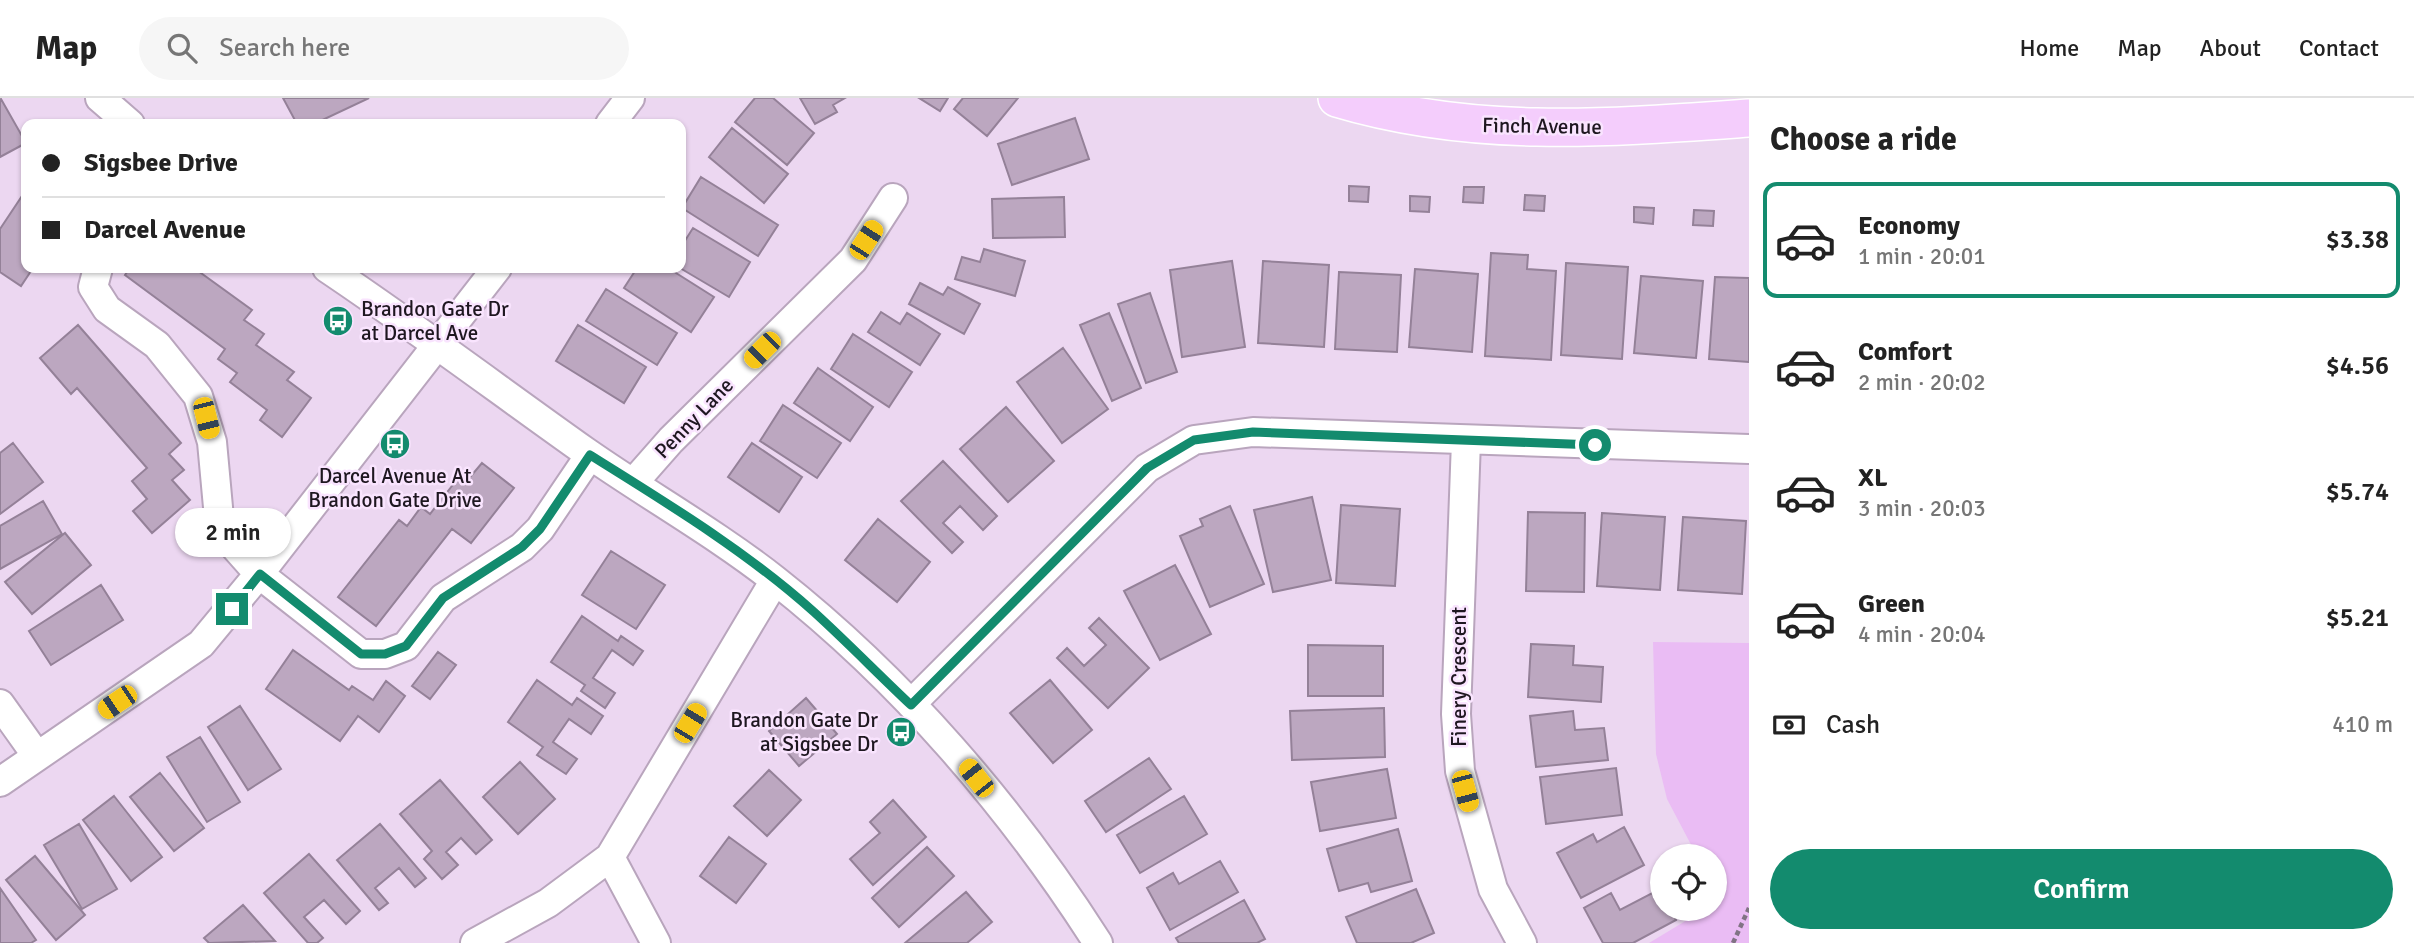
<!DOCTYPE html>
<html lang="en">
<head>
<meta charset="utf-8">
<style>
	:root { --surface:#fff; --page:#f6f6f6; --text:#222; --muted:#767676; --line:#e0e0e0; --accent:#138b6e }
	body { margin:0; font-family:Signika,sans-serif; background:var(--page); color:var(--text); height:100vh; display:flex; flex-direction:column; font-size:26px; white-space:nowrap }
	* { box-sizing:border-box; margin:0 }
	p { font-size:23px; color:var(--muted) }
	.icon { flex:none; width:38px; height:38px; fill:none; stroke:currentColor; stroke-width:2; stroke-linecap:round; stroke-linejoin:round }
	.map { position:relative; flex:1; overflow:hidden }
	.sheet { display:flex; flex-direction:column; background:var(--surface); width:665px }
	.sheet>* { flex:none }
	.top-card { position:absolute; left:21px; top:21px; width:665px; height:154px; border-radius:14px; box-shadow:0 2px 5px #0004; display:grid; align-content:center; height:154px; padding:0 21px; background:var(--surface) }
	.buttons { position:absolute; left:1650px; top:746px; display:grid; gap:14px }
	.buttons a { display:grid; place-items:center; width:77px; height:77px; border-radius:50%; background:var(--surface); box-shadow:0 2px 5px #0004; font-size:35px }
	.end { position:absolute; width:32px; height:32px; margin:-16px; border:9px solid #138b6e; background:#fff; box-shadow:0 0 0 4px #fff }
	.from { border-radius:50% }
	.bubble { position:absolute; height:49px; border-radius:24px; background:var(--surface); box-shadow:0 2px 5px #0004; font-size:23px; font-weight:600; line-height:49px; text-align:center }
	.car { position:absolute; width:21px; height:42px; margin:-21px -10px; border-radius:9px; box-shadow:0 0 5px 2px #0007; background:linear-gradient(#f5c518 24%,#345 0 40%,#f5c518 0 76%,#345 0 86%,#f5c518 0) }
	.top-card b { display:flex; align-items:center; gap:24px; height:66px; font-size:26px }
	.top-card b+b { border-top:2px solid var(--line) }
	.top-card i { width:18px; height:18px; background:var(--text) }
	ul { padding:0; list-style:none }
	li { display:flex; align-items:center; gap:21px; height:116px; margin:0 14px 10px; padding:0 7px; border:4px solid transparent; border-radius:14px }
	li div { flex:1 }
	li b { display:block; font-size:26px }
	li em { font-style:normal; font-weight:600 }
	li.selected { border-color:var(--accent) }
	li>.icon { width:63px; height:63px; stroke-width:1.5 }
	h2 { padding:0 21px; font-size:32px; line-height:84px }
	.pay { display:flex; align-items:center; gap:18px; height:77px; padding:0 21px; font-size:26px }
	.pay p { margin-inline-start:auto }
	.action { display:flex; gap:14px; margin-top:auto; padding:14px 21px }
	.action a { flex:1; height:80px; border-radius:42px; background:var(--accent); color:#fff; font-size:28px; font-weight:600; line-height:80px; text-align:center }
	header { display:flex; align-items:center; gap:42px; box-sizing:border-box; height:98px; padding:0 35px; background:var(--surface); border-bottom:2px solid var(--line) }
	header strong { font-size:33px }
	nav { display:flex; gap:38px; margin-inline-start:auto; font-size:24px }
	.search { width:490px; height:63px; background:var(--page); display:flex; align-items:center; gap:18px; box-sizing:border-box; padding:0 24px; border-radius:38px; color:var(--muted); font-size:26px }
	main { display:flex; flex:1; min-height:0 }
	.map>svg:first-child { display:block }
	.green { fill:#eabcf4 }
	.building { fill:#bca7c0; stroke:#948198; stroke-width:2 }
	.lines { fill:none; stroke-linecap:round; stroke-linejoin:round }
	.minor-casing { stroke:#b9a5bd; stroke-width:32 }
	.major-casing { stroke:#fff; stroke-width:40 }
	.path { stroke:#817384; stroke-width:4.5; stroke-dasharray:5 3.5; stroke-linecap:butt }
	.minor { stroke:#fff; stroke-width:28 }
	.major { stroke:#f4cdfc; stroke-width:37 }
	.route { stroke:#138b6e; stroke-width:9 }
	.labels { text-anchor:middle; stroke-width:5; stroke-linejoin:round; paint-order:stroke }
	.street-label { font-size:21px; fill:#1e1720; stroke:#f9e4fe }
	.poi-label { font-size:21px; fill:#1e1720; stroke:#f9e4fe; text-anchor:start }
</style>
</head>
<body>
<header>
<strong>Map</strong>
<div class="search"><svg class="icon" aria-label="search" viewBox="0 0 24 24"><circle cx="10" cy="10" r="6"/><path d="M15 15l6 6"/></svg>Search here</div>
<nav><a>Home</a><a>Map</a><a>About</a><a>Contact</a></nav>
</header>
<main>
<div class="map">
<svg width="1749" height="845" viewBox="0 0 1749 845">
	<rect width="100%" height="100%" fill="#ecd7f1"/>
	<path class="green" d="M1653 544 1749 545V845H1649L1707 810H1715V806L1720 802 1715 792V758H1697L1667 701 1656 656Z"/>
	<path class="building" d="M283 0H369L314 26H297Z
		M755 0H773L814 35 787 67 735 24Z
		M800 0H845L833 7 837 14 815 26Z
		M919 0H948L940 13Z
		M963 0H1018L987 38 954 11Z
		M1 1 26 45 0 59V2Z
		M1075 20 1089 61 1012 87 998 46Z
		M732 30 788 76 764 105 709 59Z
		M701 79 778 127 758 158 682 110Z
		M1349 88 1369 89 1368 104 1349 103Z
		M1464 89H1484L1483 105 1463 104Z
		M24 95 26 170H33L21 188 0 174V131Z
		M1525 97 1545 98 1544 113 1524 112Z
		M1410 98 1430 99 1429 114 1410 113Z
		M1064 99 1065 139 993 140 992 101Z
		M1634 109 1654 110 1653 126 1634 124Z
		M1694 112 1714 113 1713 128 1693 127Z
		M693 130 750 164 729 199 680 170 681 149Z
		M984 151 1025 163 1015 198 955 181 962 159 980 164Z
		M1491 155 1528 157 1527 171 1556 173 1551 262 1485 258Z
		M1232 163 1245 249 1182 259 1170 172Z
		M1263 163 1329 167 1324 249 1258 245Z
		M1566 165 1628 169 1622 261 1561 257Z
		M130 170H194L252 212 244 222 264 236 256 247 294 274 287 282 311 300 282 339 260 322 267 312 230 284 237 275 218 261 225 251 125 177Z
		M637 170H668L714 199 691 234 624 190Z
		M1415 171 1478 176 1472 254 1409 249Z
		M1339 174 1401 177 1397 254 1335 251Z
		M1641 178 1703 183 1696 260 1634 255Z
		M1715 179 1749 180V264L1709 261Z
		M920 185 943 197 948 189 980 206 964 236 909 206Z
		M606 191 677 235 657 267 586 223Z
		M1150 195 1177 274 1146 285 1118 206Z
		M881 214 900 226 907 215 940 236 920 267 868 234Z
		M1109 215 1141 290 1112 303 1080 227Z
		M78 227 181 345 169 356 184 372 172 382 190 402 152 435 133 413 147 401 132 383 147 370 77 290 71 296 40 260Z
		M578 227 646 269 624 305 556 263Z
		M853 236 912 274 889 309 831 271Z
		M1063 250 1108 311 1062 345 1017 284Z
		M818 270 873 309 850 343 794 305Z
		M783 307 841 345 817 380 760 343Z
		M1006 309 1054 363 1008 404 960 351Z
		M13 345 43 384 0 416V355Z
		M752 345 802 379 779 414 728 379Z
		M943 363 997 418 983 432 960 408 943 425 963 444 952 455 901 403Z
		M482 365 514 390 471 445 452 431 376 528 338 499 399 422 407 428 421 409 430 416 459 379 466 384Z
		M1312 399 1331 482 1273 494 1254 412Z
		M43 403 62 436 0 471V428Z
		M1341 407 1400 411 1395 488 1336 485Z
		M1230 408 1264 486 1210 509 1180 438 1203 428 1200 421Z
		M1528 414 1585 415 1584 494 1526 493Z
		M1602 415 1665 419 1660 492 1597 488Z
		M1683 419 1746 423 1742 496 1678 492Z
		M878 421 930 464 897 504 845 462Z
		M65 435 91 467 32 516 5 484Z
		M611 453 665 487 636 531 582 497Z
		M1175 467 1211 536 1160 562 1124 493Z
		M101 487 123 522 51 567 29 533Z
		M582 518 618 543 621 538 643 553 633 567 612 552 593 580 615 595 605 610 581 593 585 587 551 564Z
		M1099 520 1149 570 1108 610 1057 560 1067 550 1084 568 1106 547 1089 530Z
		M1531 546 1574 548 1573 567 1603 569 1601 604 1528 599Z
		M1308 547 1383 548V598H1308Z
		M293 552 349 592 352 588 373 602 386 583 405 598 379 634 358 618 340 643 266 591Z
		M438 554 456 567 430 601 412 588Z
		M537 582 572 607 577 600 603 618 591 636 569 621 553 644 577 661 566 676 537 657 543 649 508 624Z
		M1050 582 1092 632 1053 665 1010 615Z
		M806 600 837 636 799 668 769 633Z
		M240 608 281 671 248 692 208 629Z
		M1384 610 1385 659 1292 662 1290 613Z
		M1573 613 1575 632 1604 630 1608 662 1536 669 1530 618Z
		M200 639 240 704 207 724 167 659Z
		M1149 660 1171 691 1106 734 1085 703Z
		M520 664 555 701 518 736 483 699Z
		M1616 670 1622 717 1546 726 1540 679Z
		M1387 671 1396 720 1320 733 1311 684Z
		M769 672 801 702 767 738 734 708Z
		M160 675 204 730 174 753 130 699Z
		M440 682 492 742 476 756 461 740 446 754 458 767 442 781 424 761 432 753 400 716Z
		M114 698 162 759 131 783 83 722Z
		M1184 698 1207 736 1140 775 1117 737Z
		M893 702 926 739 873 787 850 761 880 735 870 724Z
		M79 726 117 791 82 811 44 747Z
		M380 726 426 780 415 789 399 770 375 790 388 805 379 812 337 762Z
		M1624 729 1644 767 1581 800 1557 755 1593 736 1597 744Z
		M1398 731 1412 783 1371 794 1368 785 1339 793 1327 751Z
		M729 739 766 766 736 805 700 778Z
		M927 749 954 778 899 829 872 800Z
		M309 756 360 813 346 826 324 802 304 819 323 840 317 845H308L264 795Z
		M35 758 85 817 56 842 6 782Z
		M1220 763 1238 794 1170 832 1147 790 1173 775 1179 786Z
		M0 790 36 842 31 845H0Z
		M1416 791 1434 835 1411 845H1357L1346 819Z
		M1660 791 1662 810H1670L1676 822 1633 845H1603L1584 810 1611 795 1620 812Z
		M966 794 992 824 967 845H905Z
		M1244 802 1265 841 1257 845H1179L1176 840Z
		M243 807 275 843 209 845 204 840Z"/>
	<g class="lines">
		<g class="minor-casing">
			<path id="minor" d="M100 0 130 26
				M610 26 630 0
				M98 170 93 189 107 211 157 247 198 298 212 344 219 420 228 441 259 476 361 556H385L406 548 443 500 522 449 540 431 590 357
				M327 170C415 229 500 293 586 354 649 398 715 435 775 482 902 582 1011 709 1098 845
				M1466 343 1456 616 1460 673 1493 791 1522 845
				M634 384 671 342 853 162 893 100
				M0 606 37 658
				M911 606 1147 370 1194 342 1253 334 1749 351
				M0 684 201 546 259 476 497 170
				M610 759 656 845
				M475 845 548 805 610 759 775 482"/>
		</g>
		<g class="major-casing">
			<path id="major" d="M1337 0C1473 41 1609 30 1749 20"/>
		</g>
		<path class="path" d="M1733 845 1749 810"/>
		<use href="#minor" class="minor"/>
		<use href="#major" class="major"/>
	</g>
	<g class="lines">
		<path class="route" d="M232 511 260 476 361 556H385L406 548 443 500 522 449 540 431 590 357C667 405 746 453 814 514 847 544 878 576 911 607L1147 370 1194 342 1253 334 1595 347"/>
	</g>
	<defs>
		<g id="bus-disc" transform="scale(1.575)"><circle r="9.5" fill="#138b6e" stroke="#f9e4fe"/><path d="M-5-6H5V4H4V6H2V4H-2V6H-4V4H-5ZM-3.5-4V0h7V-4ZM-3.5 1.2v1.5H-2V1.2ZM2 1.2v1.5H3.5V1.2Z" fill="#fff"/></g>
	</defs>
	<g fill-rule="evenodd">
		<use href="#bus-disc" x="338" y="223"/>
		<use href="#bus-disc" x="395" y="346"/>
		<use href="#bus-disc" x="901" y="634"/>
	</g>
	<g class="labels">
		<g class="street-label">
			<text transform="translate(1542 28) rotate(1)" y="7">Finch Avenue</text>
			<text transform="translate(694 320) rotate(-46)" y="7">Penny Lane</text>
			<text transform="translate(1459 579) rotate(-90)" y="7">Finery Crescent</text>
		</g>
		<g class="poi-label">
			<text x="361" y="218">Brandon Gate Dr<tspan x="361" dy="24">at Darcel Ave</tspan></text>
			<text x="395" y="385" text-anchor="middle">Darcel Avenue At<tspan x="395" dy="24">Brandon Gate Drive</tspan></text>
			<text x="878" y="629" text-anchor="end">Brandon Gate Dr<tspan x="878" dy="24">at Sigsbee Dr</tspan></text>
		</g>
	</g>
</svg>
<div class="buttons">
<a><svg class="icon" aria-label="locate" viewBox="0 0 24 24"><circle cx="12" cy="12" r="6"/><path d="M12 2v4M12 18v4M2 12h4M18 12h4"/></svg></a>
</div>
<i class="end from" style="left:1595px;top:347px"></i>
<i class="end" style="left:232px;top:511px"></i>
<div class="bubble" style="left:175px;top:410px;width:116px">2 min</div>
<i class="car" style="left:866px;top:142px;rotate:33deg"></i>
<i class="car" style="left:762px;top:252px;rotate:225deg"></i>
<i class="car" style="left:206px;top:320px;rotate:166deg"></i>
<i class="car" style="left:117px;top:604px;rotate:236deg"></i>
<i class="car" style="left:690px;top:625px;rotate:31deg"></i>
<i class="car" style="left:976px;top:680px;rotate:322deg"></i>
<i class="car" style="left:1465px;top:693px;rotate:165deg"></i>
<div class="top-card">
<b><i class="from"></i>Sigsbee Drive</b>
<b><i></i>Darcel Avenue</b>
</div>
</div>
<section class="sheet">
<h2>Choose a ride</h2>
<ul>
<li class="selected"><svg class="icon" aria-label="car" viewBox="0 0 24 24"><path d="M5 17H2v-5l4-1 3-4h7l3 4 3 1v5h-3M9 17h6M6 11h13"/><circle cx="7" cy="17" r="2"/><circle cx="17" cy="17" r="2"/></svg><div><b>Economy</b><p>1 min · 20:01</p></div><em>$3.38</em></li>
<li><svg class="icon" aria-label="car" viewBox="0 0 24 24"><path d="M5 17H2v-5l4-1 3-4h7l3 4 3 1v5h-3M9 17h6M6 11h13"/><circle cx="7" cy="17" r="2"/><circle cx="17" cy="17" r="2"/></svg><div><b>Comfort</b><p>2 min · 20:02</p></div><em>$4.56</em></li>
<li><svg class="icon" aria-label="car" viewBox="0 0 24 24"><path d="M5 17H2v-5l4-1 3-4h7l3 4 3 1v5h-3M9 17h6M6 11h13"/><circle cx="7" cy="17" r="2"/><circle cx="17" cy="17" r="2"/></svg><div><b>XL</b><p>3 min · 20:03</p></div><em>$5.74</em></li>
<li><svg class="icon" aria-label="car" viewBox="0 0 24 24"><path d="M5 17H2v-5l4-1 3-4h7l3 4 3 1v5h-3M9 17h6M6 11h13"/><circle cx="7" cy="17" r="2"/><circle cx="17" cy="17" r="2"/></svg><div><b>Green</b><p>4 min · 20:04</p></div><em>$5.21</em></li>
</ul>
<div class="pay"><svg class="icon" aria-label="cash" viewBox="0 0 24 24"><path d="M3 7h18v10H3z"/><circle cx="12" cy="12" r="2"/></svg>Cash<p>410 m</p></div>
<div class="action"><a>Confirm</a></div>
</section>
</main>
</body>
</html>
